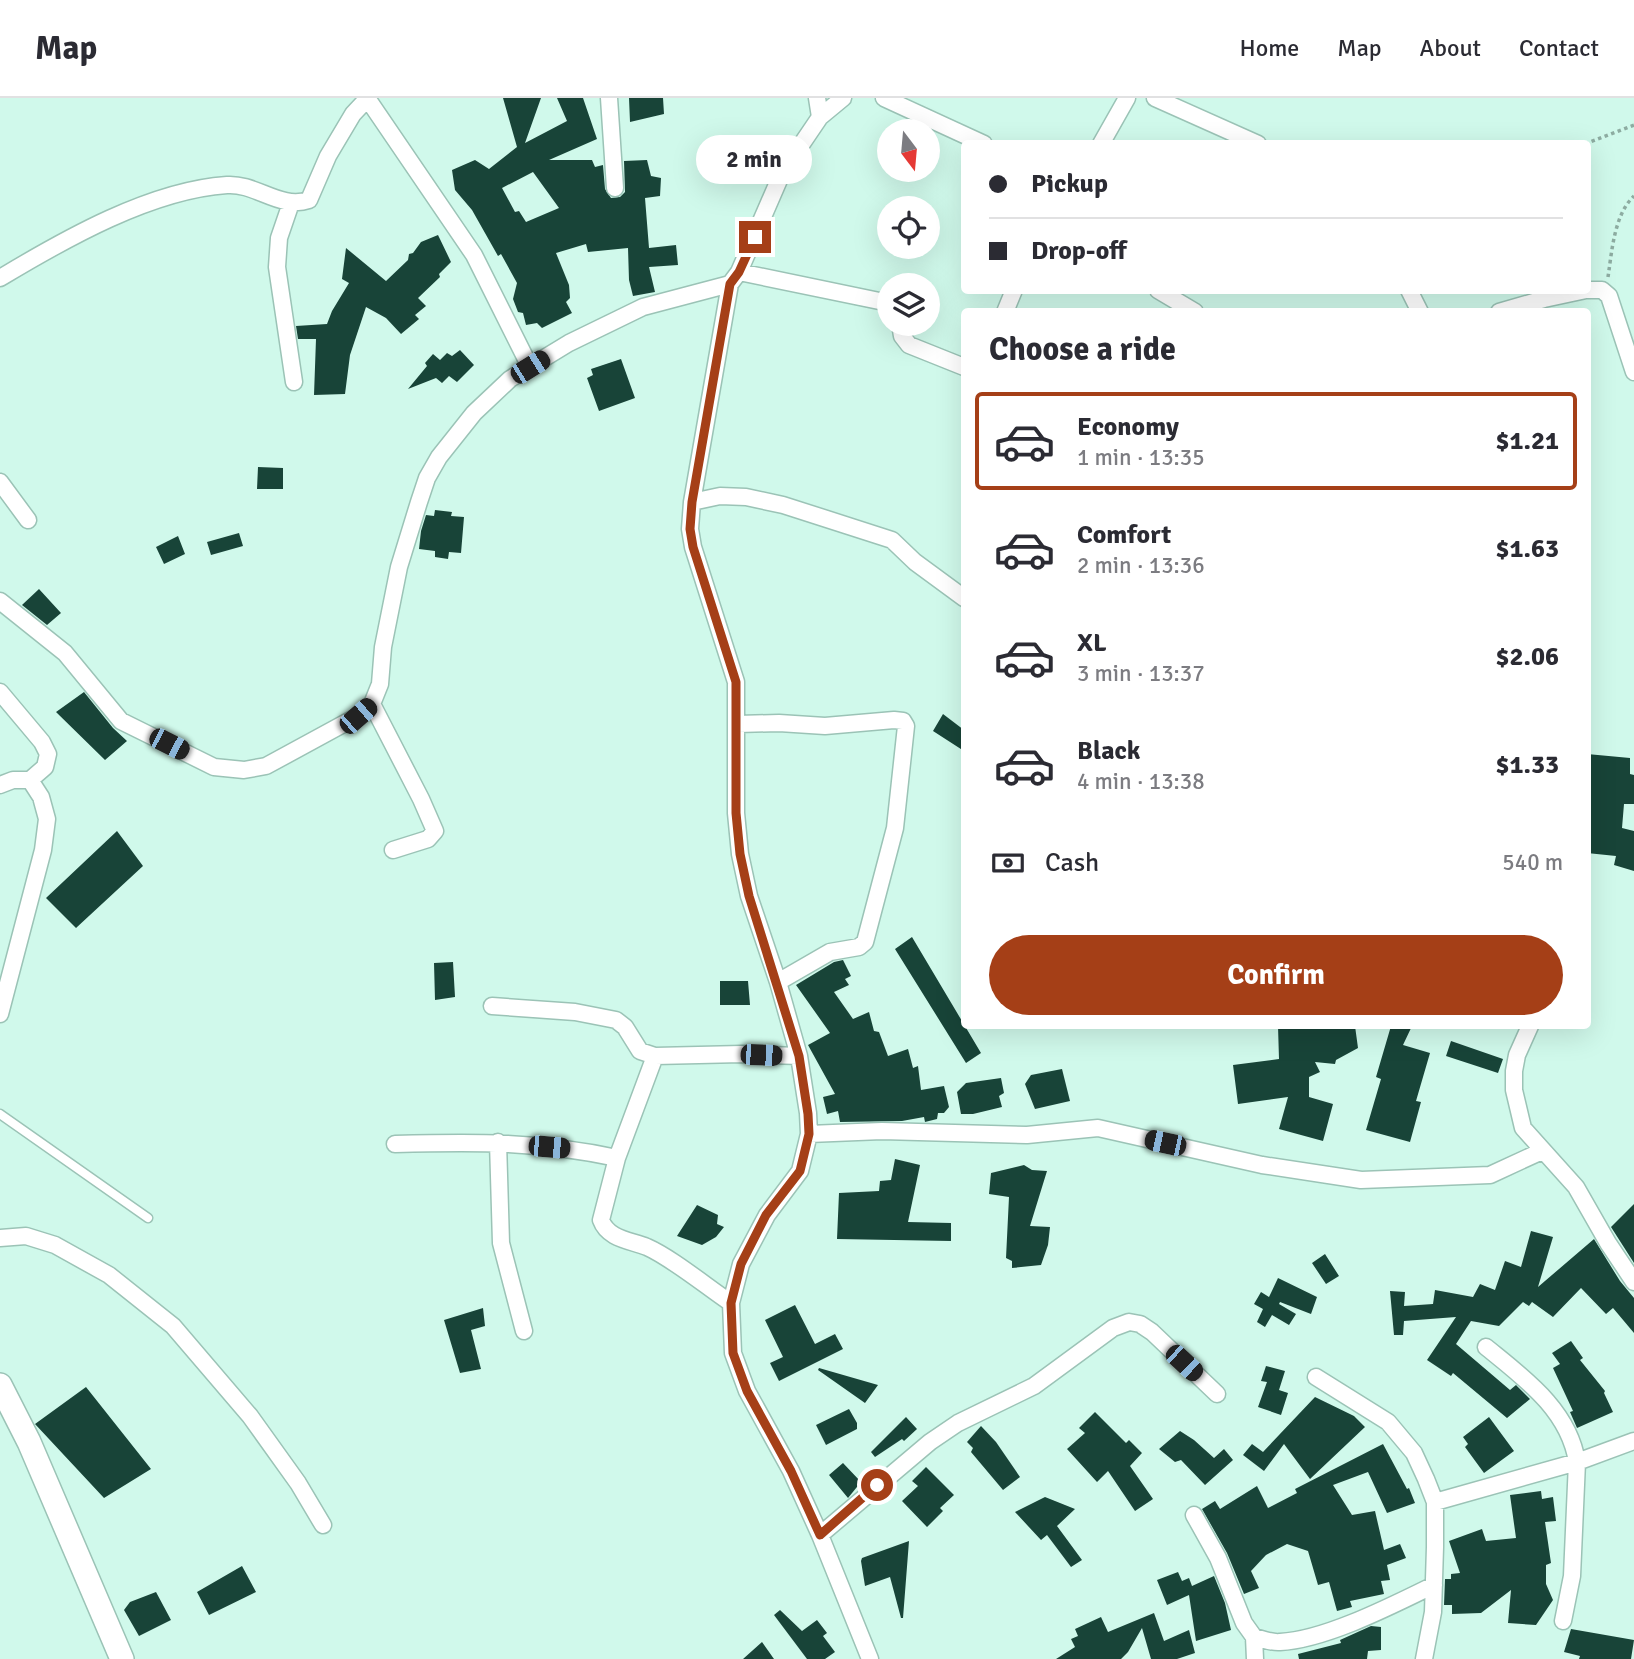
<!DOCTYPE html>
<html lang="en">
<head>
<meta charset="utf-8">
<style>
	:root { --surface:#fff; --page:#f7f7f7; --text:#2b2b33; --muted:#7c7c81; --line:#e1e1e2; --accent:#a53f17 }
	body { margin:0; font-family:Signika,sans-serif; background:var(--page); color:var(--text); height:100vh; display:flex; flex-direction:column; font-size:26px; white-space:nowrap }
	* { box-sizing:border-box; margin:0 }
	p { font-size:23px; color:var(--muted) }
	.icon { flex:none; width:38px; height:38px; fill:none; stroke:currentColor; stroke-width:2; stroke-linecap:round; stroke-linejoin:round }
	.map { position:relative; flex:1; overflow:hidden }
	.drawer { position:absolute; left:961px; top:210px; width:630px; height:721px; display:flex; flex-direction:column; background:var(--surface); border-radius:7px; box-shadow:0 7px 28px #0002 }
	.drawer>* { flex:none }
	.hud { position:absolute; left:961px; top:42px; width:630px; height:154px; border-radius:7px; box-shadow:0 7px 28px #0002; display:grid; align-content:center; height:154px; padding:0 28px; background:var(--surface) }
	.needle { width:46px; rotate:164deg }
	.fabs { position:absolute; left:877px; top:21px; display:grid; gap:14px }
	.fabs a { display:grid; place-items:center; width:63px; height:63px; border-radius:50%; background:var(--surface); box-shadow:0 7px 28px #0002; font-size:35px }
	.end { position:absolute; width:32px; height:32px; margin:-16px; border:9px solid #a53f17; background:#fff; box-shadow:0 0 0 4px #fff }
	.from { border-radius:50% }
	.bubble { position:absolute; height:49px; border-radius:24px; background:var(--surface); box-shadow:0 7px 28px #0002; font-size:23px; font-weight:700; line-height:49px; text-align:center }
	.car { position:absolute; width:21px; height:42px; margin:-21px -10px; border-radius:9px; box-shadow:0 0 5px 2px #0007; background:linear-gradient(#222 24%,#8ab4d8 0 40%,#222 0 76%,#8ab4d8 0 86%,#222 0) }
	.hud b { display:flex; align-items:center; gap:24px; height:66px; font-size:26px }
	.hud b+b { border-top:2px solid var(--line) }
	.hud i { width:18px; height:18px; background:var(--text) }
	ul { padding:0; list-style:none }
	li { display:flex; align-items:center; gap:21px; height:98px; margin:0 14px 10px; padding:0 14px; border:4px solid transparent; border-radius:7px }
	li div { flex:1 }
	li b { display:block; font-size:26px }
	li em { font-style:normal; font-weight:700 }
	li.active { border-color:var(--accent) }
	li>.icon { width:63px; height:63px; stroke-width:1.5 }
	h2 { padding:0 28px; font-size:32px; line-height:84px }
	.pay { display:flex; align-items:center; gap:18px; height:77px; padding:0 28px; font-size:26px }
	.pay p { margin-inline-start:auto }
	.cta { display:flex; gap:14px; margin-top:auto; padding:14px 28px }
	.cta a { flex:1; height:80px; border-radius:42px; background:var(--accent); color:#fff; font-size:28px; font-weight:700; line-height:80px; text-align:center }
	header { display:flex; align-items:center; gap:42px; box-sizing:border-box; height:98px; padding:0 35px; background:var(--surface); border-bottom:2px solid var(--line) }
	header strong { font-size:33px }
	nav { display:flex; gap:38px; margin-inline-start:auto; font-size:24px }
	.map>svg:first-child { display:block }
	.building { fill:#184438; fill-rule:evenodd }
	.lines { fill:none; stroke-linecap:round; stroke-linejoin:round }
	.lane-casing { stroke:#9bc3b6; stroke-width:11 }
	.street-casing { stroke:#9bc3b6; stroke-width:19 }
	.secondary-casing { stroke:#9bc3b6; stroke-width:26 }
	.path { stroke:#8daca1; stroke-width:3.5; stroke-dasharray:3.5 3.5; stroke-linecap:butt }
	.lane { stroke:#fff; stroke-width:8 }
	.street { stroke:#fff; stroke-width:16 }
	.secondary { stroke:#fff; stroke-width:23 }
	.route { stroke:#a53f17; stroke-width:9 }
</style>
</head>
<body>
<header>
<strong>Map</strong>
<nav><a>Home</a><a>Map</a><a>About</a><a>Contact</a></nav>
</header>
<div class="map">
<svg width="1634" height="1561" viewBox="0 0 1634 1561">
	<rect width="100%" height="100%" fill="#d0f9eb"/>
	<path class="building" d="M503 0H541L525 45 567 23 557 0H583L597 41 549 62H592L595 69 603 67 605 91 611 100 620 99 625 94 624 63 647 62 651 78 661 80 660 98 645 100 649 150 676 147 678 167 649 169 655 194 633 198 629 182 628 150 588 154 586 146 556 155 569 187 570 200 566 204 572 215 542 230 537 225 526 227 523 215 518 214 513 201 517 185 501 156 498 158 472 112 455 92 452 72 475 62 489 71 517 49ZM533 74 559 110 526 124 519 113 515 114 502 90Z
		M629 0H663L664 16 630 24Z
		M438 137 451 164 439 176 440 179 418 200 426 208 415 217 419 221 401 236 386 220 366 209 350 257 345 296 314 297 316 241H298L296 228 327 226 332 213 349 185 342 181 346 150 386 183 408 162 409 156 413 155 421 144Z
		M460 252 474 267 457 284 449 278 442 285 436 280 408 291 427 268 425 265 433 256 440 262 447 255 452 258Z
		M621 261 635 300 599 313 587 280 593 277 591 271Z
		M258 369 283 370V391H257Z
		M435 412 452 414 451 418 464 419 461 455 449 454 448 461 435 459V453L419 451 421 433 426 417 434 418Z
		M239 435 243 448 211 457 207 444Z
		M178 438 185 456 164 466 156 449Z
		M39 491 61 515 47 527 22 507Z
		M84 594 113 630 127 643 105 662 56 614Z
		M943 616 964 632V653L933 633Z
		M1587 656 1630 660V676L1634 677V706H1624L1622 730 1634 733V773L1614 767 1616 758 1587 755Z
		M117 733 143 768 76 830 46 800Z
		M912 839 981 955 966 965 895 851Z
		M843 862 851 878 845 881 849 887 834 894 853 921 869 914 874 933 879 934 888 958 908 951 913 970 918 968 921 992 944 988 949 1009 944 1015H938L937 1021 925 1024 924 1019 902 1023 840 1024 838 1013 827 1016 823 999 835 996 808 947 830 935 796 887 834 864Z
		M453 864 455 899 435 902 434 865Z
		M720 883H748L750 907H720Z
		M1278 928H1355L1358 950 1336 962 1335 966 1315 964 1320 974 1309 979V999L1333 1006 1323 1043 1279 1031 1288 999 1238 1006 1233 967 1279 961Z
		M1391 928H1412L1403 947 1430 955 1416 1003 1421 1004 1410 1044 1366 1032 1381 981 1376 979Z
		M1451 943 1503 961 1498 975 1446 958Z
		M1062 971 1070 1003 1035 1011 1025 986 1031 977Z
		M1001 980 1004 995 999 998 1002 1009 973 1016H961L957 994 966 985Z
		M895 1061 920 1067 908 1124 951 1125V1143L837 1141 839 1095 879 1093 880 1083 891 1082Z
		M1024 1067 1032 1072 1047 1073 1030 1128 1050 1129 1048 1147 1041 1167 1012 1170V1163L1006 1160 1009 1099 989 1096 991 1075Z
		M1634 1106V1165L1611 1129Z
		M697 1107 718 1117 717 1126 724 1129 716 1139 702 1147 677 1138Z
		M1531 1133 1553 1139 1538 1189 1594 1141 1620 1183 1634 1200V1235L1613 1210 1606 1216 1581 1190 1553 1219 1532 1204 1529 1208 1523 1204 1499 1228 1471 1223 1456 1246 1510 1292 1516 1287 1530 1301 1507 1320 1453 1275 1451 1278 1427 1262 1456 1219 1404 1223 1403 1237H1394L1390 1193 1405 1194 1404 1208 1433 1206 1435 1192 1473 1199 1480 1186 1495 1192 1505 1163 1521 1169Z
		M1325 1156 1339 1178 1326 1186 1312 1165Z
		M1278 1180 1317 1199 1311 1216 1280 1204 1279 1206 1296 1216 1289 1227 1272 1217 1265 1229 1257 1224 1263 1211 1254 1206 1261 1194 1269 1199Z
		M795 1207 815 1246 835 1236 843 1251 779 1283 770 1265 783 1259 765 1222Z
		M483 1210 485 1228 471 1232 481 1271 460 1275 444 1222Z
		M1571 1243 1583 1260 1580 1262 1605 1293 1604 1295 1613 1314 1577 1330 1570 1314 1573 1313 1553 1270 1560 1266 1552 1255Z
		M1266 1268 1285 1273 1279 1292 1288 1295 1281 1317 1258 1309 1267 1284 1261 1283Z
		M819 1270 878 1287 865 1305 818 1272Z
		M86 1289 151 1371 104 1400 35 1326Z
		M1315 1299 1354 1318 1365 1329 1310 1381 1284 1346 1264 1373 1243 1357 1252 1346 1263 1354Z
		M849 1311 857 1325V1331L826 1347 816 1327Z
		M1095 1314 1126 1345 1129 1342 1142 1355 1130 1368 1153 1401 1135 1413 1108 1373 1097 1384 1067 1351 1085 1335 1079 1330Z
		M906 1319 917 1331 904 1343 902 1341 875 1359 871 1354Z
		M1489 1319 1514 1353 1484 1375 1465 1349 1468 1346 1463 1339Z
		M981 1328 996 1344 1020 1379 1003 1392 971 1354 973 1350 967 1344Z
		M1180 1333 1194 1342 1214 1360 1224 1351 1233 1362 1205 1387 1181 1362 1175 1364 1159 1351Z
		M1383 1346 1407 1391 1409 1390 1415 1405 1387 1415 1368 1374 1333 1387 1352 1417 1375 1413 1384 1452 1400 1446 1406 1460 1387 1467 1390 1482 1381 1483 1384 1496 1350 1503 1352 1509 1337 1513 1329 1484 1318 1487 1308 1453 1287 1446 1266 1457 1251 1473 1259 1490 1244 1496 1227 1455 1202 1411 1215 1403 1220 1411 1257 1388 1268 1410 1297 1395 1295 1391Z
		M843 1365 861 1384 848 1400 829 1377Z
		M926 1369 954 1397 940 1410 943 1413 927 1429 902 1403 918 1388 912 1383Z
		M1541 1393 1542 1401 1553 1399 1556 1423 1545 1424 1551 1465 1546 1467V1486L1553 1502 1536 1527 1508 1525 1511 1492 1481 1515 1452 1516V1507H1444L1445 1481H1451V1476L1460 1475 1449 1443 1482 1431 1486 1443 1516 1440 1510 1397Z
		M1045 1399 1075 1411 1057 1428 1082 1462 1071 1469 1047 1437 1041 1442 1015 1414Z
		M909 1443 903 1520H901L890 1479 865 1488 861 1463 862 1460Z
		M242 1468 256 1494 209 1517 197 1494Z
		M1178 1474 1182 1483 1189 1480 1192 1488 1214 1478 1225 1505 1231 1532 1196 1543 1189 1497 1167 1507 1157 1482Z
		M156 1494 171 1522 139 1538 124 1512 130 1504Z
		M780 1512 802 1533 817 1522 827 1535 823 1538 835 1554 825 1561H807L774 1517Z
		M1154 1515 1164 1543 1189 1532 1195 1555 1177 1561H1151L1142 1530 1128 1554 1121 1561H1056L1075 1549 1071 1541 1078 1538 1075 1531 1101 1519 1108 1534Z
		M1371 1528 1381 1529V1552L1368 1553 1367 1561H1299L1298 1556 1341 1545 1340 1542Z
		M1571 1531 1634 1542 1631 1561H1579L1580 1558 1564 1554Z
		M762 1544 774 1561H743Z"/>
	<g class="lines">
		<g class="lane-casing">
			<path id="lane" d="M0 1016 148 1120"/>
		</g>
		<g class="street-casing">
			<path id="street" d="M367 0 474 157 530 269
				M609 0 615 90
				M817 0 820 19
				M843 0 820 19 782 75 739 174 730 186 692 404 690 431 693 449 736 584V715L740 756 749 798 778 884 799 958 808 1015 809 1036 800 1073 767 1117 741 1166 731 1205 733 1255 747 1293 791 1373 820 1437 870 1561
				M884 0 984 46
				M1155 0 1258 46
				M1101 46 1127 0
				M291 105 279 140 277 169 294 284
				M739 174 889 205
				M0 180C65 141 151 92 227 87 256 85 280 112 309 102L328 58 353 16 368 0
				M1158 192 1195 214
				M1409 192 1420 214
				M1587 192H1602L1609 198 1634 274
				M1005 214 1014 192
				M1499 214 1544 201 1586 192
				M900 226 902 238 909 247 964 269
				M0 384 28 422
				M692 404 720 398 746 399 783 407 892 442 915 464 964 500
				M0 503 65 555 121 623 214 669 244 672 266 668 358 618 372 606 380 586 383 549 399 469 419 404 427 380 439 359 474 315 510 281 569 245 643 209 730 186
				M0 594 42 644 48 656 45 669 30 682
				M372 606 421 701 435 733 428 741 393 752
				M738 626 779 625 825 628 894 622 903 623 906 628 895 730 865 844 859 849 830 854 778 884
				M0 687 13 682H30L41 699 47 721 43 752 0 916
				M492 908 575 914 616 922 625 929 640 953 655 958 742 956 799 958
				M1530 928 1517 957 1514 973V992L1523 1030 1576 1089 1608 1145 1634 1184
				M655 958 617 1060 601 1122C608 1141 629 1142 647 1149 672 1160 707 1189 731 1205
				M809 1036 882 1033 1027 1037 1098 1030 1262 1067 1361 1082 1490 1077 1542 1053
				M498 1044 501 1145 524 1233
				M395 1046C473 1044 540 1043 617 1060
				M0 1140 26 1138 55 1147 109 1177 173 1228 250 1318 298 1385 323 1427
				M1486 1249C1524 1280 1569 1312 1577 1364L1572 1478 1563 1523
				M1316 1279 1388 1324 1414 1355 1426 1381 1435 1404V1449L1433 1514 1424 1561
				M1435 1404 1577 1364 1634 1343
				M1194 1417 1218 1460 1244 1525 1254 1539C1262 1541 1272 1545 1280 1544 1325 1542 1393 1507 1434 1487
				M820 1437 930 1344 958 1325 1034 1288 1113 1230 1129 1224 1140 1226 1152 1234 1217 1296
				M1254 1539 1255 1561"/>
		</g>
		<g class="secondary-casing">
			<path id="secondary" d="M0 1287 29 1344 122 1561"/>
		</g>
		<path class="path" d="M1585 46 1634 27
			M1608 179C1612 153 1614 117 1634 98"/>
		<use href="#lane" class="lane"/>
		<use href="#street" class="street"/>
		<use href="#secondary" class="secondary"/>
	</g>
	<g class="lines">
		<path class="route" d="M755 139 739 174 730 186 692 404 690 431 693 449 736 584V715L740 756 749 798 799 958 808 1016 809 1036 800 1073 766 1117 741 1166 731 1205 733 1255 747 1293 791 1373 820 1437 877 1387"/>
	</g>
</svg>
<div class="fabs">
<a><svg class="needle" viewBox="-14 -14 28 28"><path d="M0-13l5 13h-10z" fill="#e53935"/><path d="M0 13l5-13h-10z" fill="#7c7c81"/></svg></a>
<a><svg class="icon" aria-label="locate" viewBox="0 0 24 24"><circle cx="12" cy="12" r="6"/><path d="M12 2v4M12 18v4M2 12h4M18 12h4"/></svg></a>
<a><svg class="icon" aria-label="layers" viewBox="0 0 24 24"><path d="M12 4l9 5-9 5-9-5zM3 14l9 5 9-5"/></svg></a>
</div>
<i class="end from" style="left:877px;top:1387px"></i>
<i class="end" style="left:755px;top:139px"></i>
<div class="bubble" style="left:696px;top:37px;width:116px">2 min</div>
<i class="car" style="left:530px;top:269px;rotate:58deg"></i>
<i class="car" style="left:358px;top:618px;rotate:49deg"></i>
<i class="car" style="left:169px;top:646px;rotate:117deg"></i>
<i class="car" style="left:761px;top:957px;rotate:92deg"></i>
<i class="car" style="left:1165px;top:1045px;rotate:282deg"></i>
<i class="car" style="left:549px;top:1049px;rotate:95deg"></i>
<i class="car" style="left:1184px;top:1265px;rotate:133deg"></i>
<div class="hud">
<b><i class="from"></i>Pickup</b>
<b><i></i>Drop-off</b>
</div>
<section class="drawer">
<h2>Choose a ride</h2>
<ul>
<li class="active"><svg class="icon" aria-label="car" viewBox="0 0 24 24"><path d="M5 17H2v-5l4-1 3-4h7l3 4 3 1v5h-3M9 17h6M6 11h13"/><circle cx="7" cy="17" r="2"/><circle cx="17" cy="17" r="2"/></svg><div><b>Economy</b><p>1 min · 13:35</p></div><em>$1.21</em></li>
<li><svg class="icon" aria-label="car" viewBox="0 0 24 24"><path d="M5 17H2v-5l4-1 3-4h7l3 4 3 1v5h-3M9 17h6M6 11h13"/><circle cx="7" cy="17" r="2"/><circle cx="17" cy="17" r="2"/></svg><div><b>Comfort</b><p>2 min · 13:36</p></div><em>$1.63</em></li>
<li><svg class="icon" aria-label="car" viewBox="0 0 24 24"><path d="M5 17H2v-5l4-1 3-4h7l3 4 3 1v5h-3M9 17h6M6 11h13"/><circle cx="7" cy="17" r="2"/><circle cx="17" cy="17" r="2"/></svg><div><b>XL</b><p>3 min · 13:37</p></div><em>$2.06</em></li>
<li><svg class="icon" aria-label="car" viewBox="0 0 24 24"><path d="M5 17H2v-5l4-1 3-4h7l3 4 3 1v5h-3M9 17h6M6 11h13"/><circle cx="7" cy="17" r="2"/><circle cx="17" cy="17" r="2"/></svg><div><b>Black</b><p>4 min · 13:38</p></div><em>$1.33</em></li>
</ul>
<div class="pay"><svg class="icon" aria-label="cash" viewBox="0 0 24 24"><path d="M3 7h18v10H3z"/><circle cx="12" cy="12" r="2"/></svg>Cash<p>540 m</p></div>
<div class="cta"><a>Confirm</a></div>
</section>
</div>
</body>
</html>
